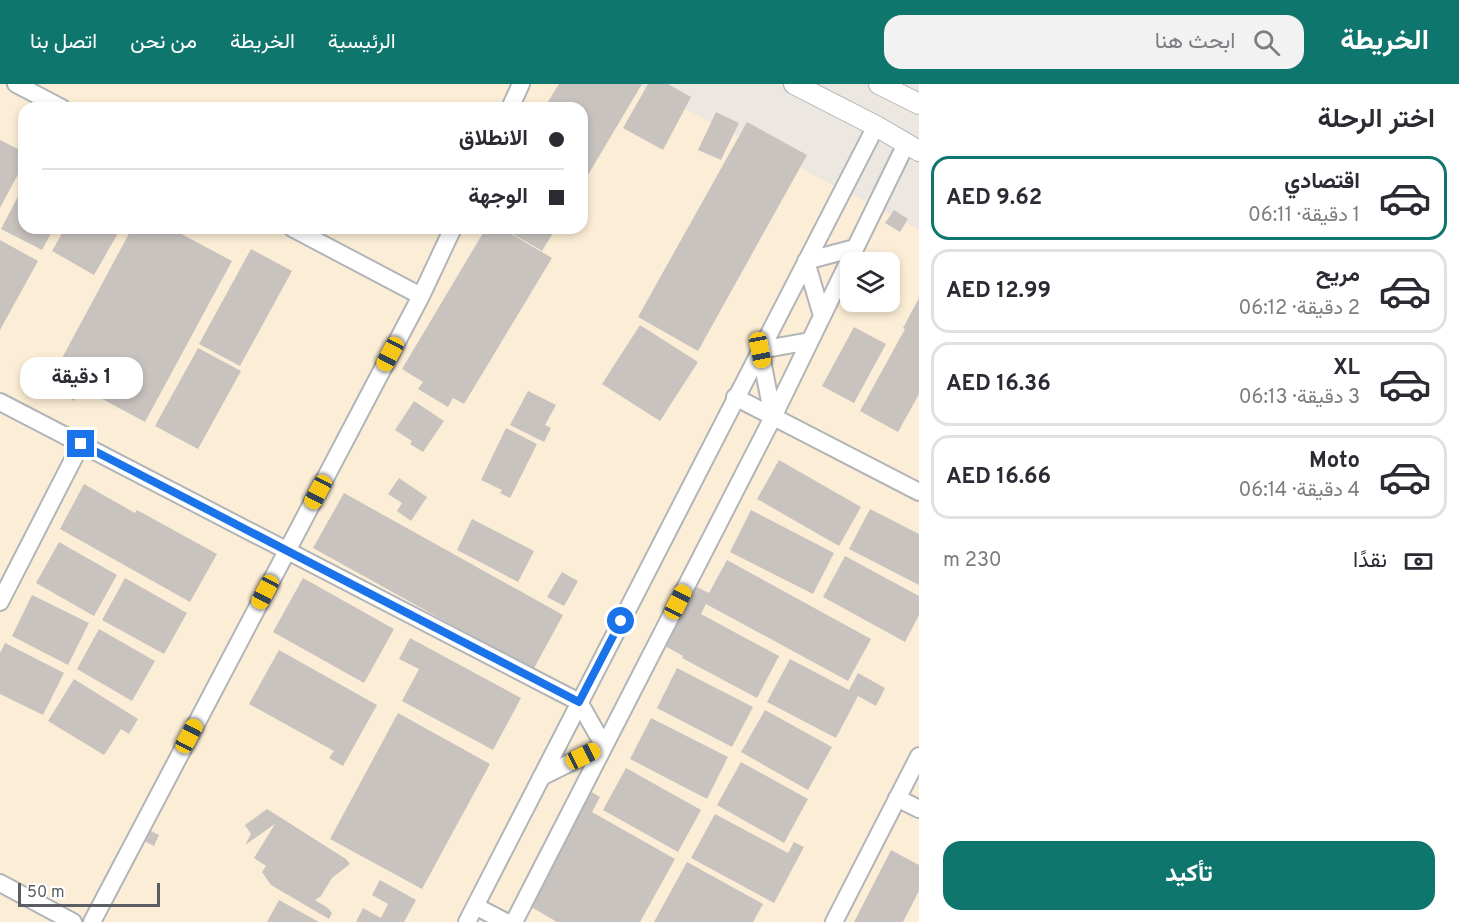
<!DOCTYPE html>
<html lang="ar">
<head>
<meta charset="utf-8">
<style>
	:root { --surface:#fff; --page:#f2f2f3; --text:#2b2b33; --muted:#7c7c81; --line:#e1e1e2; --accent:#0f766e }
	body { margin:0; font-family:Overpass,Vazirmatn,sans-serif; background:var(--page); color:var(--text); direction:rtl; height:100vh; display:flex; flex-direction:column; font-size:22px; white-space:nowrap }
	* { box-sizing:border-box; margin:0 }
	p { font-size:20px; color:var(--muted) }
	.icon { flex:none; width:33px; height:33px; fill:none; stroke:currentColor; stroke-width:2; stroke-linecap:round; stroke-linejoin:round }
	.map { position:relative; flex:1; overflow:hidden; direction:ltr }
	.sheet { display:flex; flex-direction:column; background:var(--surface); width:540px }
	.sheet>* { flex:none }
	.guide { position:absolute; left:18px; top:18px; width:570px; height:132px; border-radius:18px; box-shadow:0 3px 9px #0003; direction:rtl; display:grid; align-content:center; height:132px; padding:0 24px; background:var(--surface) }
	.fabs { position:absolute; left:840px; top:168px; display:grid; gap:12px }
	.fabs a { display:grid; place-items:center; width:60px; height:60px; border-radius:12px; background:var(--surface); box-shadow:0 3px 9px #0003; font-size:30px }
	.scale { position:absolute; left:18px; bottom:15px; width:142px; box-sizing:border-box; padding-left:6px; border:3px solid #5a5e62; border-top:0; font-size:16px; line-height:21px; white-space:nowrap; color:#5a5e62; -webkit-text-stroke:4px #fff; paint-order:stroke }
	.end { position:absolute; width:27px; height:27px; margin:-14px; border:8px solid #1a73e8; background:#fff; box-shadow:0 0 0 3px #fff }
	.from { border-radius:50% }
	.bubble { position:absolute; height:42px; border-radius:18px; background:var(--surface); box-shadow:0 3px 9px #0003; font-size:20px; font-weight:700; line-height:42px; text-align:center; direction:rtl }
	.car { position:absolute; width:18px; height:36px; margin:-18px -9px; border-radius:8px; box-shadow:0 0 4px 2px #0007; background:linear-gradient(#f5c518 24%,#345 0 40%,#f5c518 0 76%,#345 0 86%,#f5c518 0) }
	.guide b { display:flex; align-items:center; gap:21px; height:57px; font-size:22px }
	.guide b+b { border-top:2px solid var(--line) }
	.guide i { width:15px; height:15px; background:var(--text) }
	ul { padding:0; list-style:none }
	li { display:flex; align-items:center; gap:18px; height:84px; margin:0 12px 9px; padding:0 12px; border:3px solid var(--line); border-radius:18px }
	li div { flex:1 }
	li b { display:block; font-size:22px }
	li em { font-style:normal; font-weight:700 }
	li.current { border-color:var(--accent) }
	li>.icon { width:54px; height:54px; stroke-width:1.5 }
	h2 { padding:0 24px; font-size:27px; line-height:72px }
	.pay { display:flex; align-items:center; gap:15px; height:66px; padding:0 24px; font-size:22px }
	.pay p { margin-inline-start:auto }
	.cta { display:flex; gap:12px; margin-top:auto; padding:12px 24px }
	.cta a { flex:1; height:69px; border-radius:18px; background:var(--accent); color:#fff; font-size:24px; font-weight:700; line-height:69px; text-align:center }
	header { display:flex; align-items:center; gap:36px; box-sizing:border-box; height:84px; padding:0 30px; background:var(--accent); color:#fff }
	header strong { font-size:28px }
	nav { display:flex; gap:33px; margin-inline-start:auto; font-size:21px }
	.search { width:420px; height:54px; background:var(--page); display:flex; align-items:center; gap:15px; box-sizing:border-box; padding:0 21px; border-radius:18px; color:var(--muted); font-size:22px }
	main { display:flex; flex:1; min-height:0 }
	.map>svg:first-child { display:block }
	.commercial { fill:#fceed6; fill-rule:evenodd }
	.building { fill:#c8c3bf }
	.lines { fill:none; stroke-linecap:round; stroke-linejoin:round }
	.minor-casing { stroke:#b2b5b8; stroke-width:20 }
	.tertiary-casing { stroke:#b2b5b8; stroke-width:22 }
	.minor { stroke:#fff; stroke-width:16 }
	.tertiary { stroke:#fff; stroke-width:20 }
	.route { stroke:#1a73e8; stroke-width:8 }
</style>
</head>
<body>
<header>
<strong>الخريطة</strong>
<div class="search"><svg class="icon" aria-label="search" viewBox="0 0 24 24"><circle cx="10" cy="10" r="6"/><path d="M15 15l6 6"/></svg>ابحث هنا</div>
<nav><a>الرئيسية</a><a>الخريطة</a><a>من نحن</a><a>اتصل بنا</a></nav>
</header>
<main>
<section class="sheet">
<h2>اختر الرحلة</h2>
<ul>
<li class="current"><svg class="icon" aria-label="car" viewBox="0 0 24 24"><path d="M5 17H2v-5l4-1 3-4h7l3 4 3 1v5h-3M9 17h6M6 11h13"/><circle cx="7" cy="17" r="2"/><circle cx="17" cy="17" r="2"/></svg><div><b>اقتصادي</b><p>1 دقيقة · 06:11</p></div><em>AED 9.62</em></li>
<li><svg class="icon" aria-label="car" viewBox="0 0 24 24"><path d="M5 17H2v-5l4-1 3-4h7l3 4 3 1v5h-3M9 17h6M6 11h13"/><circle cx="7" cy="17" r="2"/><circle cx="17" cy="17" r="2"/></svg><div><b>مريح</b><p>2 دقيقة · 06:12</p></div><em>AED 12.99</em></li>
<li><svg class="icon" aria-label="car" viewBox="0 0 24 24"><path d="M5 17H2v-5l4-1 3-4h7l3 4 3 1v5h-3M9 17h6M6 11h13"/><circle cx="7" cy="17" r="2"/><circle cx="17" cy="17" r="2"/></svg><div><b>XL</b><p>3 دقيقة · 06:13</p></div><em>AED 16.36</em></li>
<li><svg class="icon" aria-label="car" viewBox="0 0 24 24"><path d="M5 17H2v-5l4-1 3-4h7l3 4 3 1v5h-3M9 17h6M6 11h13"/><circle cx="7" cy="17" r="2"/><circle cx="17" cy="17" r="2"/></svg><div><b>Moto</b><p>4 دقيقة · 06:14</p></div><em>AED 16.66</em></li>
</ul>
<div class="pay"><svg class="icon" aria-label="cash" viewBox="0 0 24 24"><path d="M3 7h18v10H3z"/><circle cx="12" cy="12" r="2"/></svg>نقدًا<p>230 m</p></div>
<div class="cta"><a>تأكيد</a></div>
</section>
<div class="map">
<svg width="919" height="838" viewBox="0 0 919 838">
	<rect width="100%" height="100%" fill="#ece8e1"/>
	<path class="commercial" d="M0 0H636L919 145V838H0ZM24 24H582V144H24ZM850 178H890V218H850Z"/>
	<path class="building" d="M559 0H642L582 101V24H544Z
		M648 0H668L691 13 663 66 623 44Z
		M716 28 739 39 721 76 698 66Z
		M747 38 807 71 698 267 638 233Z
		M0 56 24 68V79L0 124Z
		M24 101V144H54L42 166 1 145Z
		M894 126 908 135 900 148 885 139Z
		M65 144H121L94 191 52 167Z
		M132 144H170L232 177 145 338 54 289Z
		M486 144H501L552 174 464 320 453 314 448 323 418 305 423 298 402 285Z
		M503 144H556L542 167Z
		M0 156 38 177 0 246Z
		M251 165 292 187 240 282 199 260Z
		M919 214V310L898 348 860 327 905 245 903 244Z
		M640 241 698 278 660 337 602 300Z
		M854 243 886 260 854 319 822 302Z
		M198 264 241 287 198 365 155 342Z
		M66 300 79 308 74 317 61 309Z
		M528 307 556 321 545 341 551 344 544 358 510 341Z
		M414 317 444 337 423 368 410 360 412 357 395 346Z
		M506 344 537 360 510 414 500 409 502 406 481 396Z
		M779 376 861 423 839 462 757 415Z
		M399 394 427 413 411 437 397 427 402 419 388 410Z
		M84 400 135 429 137 426 217 470 190 518 60 445Z
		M344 409 563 531 533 586 313 464Z
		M870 425 919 450V501L849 465Z
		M751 426 834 469 813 510 730 468Z
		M472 435 534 467 518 498 457 466Z
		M59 458 117 491 94 532 36 499Z
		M845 472 919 512V531L905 558 823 513Z
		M727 476 871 555 848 597 706 520 701 530 779 572 757 614 682 574 683 572 663 561 695 502 709 509Z
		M562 488 578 497 564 522 547 513Z
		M125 494 187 529 164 570 102 536Z
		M303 494 394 545 364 599 273 548Z
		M32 511 89 539 68 581 12 552Z
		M99 545 155 577 132 617 77 585Z
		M410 554 521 614 493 666 402 617 419 585 399 575Z
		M5 559 64 589 43 631 0 610V569Z
		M279 566 377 621 343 682 329 674 334 667 249 620Z
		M790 575 849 606 858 589 885 604 876 622 858 612 836 654 767 618Z
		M677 584 753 623 732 663 657 624Z
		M74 595 138 635 129 650 121 645 104 671 48 637Z
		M765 626 832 663 808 706 741 668Z
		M398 629 490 680 422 805 330 755Z
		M651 634 728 673 707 715 630 675Z
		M741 678 808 715 784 759 717 721Z
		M626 684 701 726 678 768 603 726Z
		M590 707 600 713 592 728 675 775 640 838H557L526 820Z
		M267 725 346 775 350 780 332 794 321 812 315 816 328 824 332 829 329 835 271 801 262 788 266 782 254 774 275 740 245 761 251 750 245 741Z
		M715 730 788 769 794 758 804 763 774 819 691 774Z
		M147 745 159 751 154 762 142 756Z
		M891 766 919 781V807L903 838H854Z
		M687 778 763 820 753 838H654Z
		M380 796 416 816 404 838H356L363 824 381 834 388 820 372 811Z
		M279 816 319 838H267Z"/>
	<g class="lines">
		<g class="minor-casing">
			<path id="minor" d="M16 0 62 24
				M510 24 521 0
				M292 144 421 212
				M822 232 806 177 855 164
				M735 313 919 408
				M0 318 579 618 604 662 541 693
				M773 333 760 266 810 257
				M0 518 81 360
				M897 714 919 725
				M0 799 73 838
				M475 822 506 838
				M92 838 421 212 453 144
				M467 838 876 42
				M514 838 773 333 906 60
				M834 838 919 672"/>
		</g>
		<g class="tertiary-casing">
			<path id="tertiary" d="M794 0 876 42 919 67
				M879 0 919 20"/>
		</g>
		<use href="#minor" class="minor"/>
		<use href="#tertiary" class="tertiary"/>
	</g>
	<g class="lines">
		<path class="route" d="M81 360 579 618 621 537"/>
	</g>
</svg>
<div class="fabs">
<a><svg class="icon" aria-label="layers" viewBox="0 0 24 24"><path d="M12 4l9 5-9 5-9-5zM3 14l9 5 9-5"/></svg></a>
</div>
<div class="scale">50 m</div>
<i class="end from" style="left:621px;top:537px"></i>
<i class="end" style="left:81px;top:360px"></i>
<div class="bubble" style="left:20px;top:273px;width:123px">1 دقيقة</div>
<i class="car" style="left:760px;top:266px;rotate:169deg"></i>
<i class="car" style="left:390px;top:270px;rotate:208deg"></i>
<i class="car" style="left:318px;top:408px;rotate:208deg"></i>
<i class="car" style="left:265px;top:508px;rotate:208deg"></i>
<i class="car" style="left:678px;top:518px;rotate:27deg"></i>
<i class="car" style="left:189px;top:652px;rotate:28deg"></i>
<i class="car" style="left:583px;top:672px;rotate:64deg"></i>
<div class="guide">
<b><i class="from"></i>الانطلاق</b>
<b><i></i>الوجهة</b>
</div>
</div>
</main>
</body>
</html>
